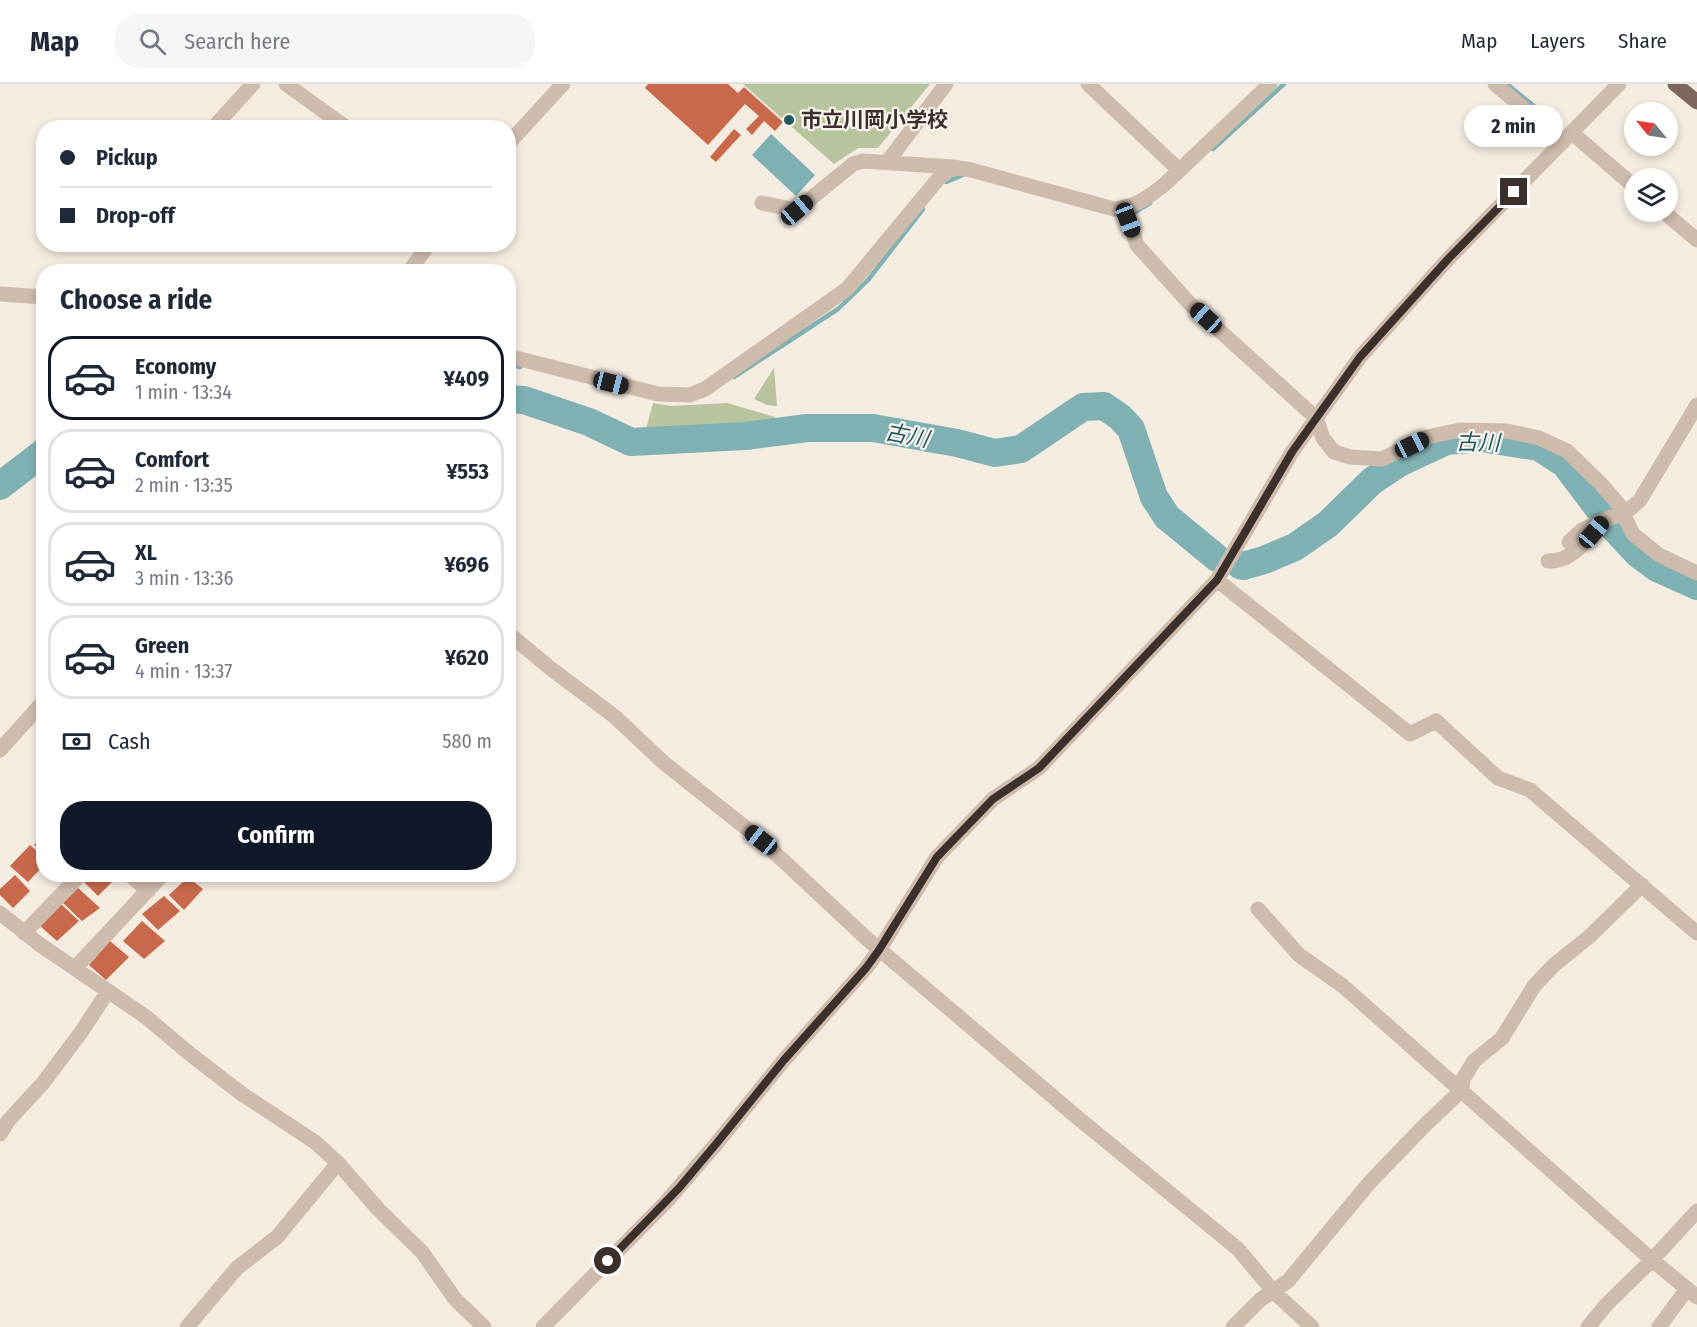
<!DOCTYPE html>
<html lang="en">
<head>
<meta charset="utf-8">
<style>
	:root { --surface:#fff; --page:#f6f6f7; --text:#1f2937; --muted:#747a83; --line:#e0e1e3; --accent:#111827 }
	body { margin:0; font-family:"Fira Sans Condensed","Noto Sans JP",sans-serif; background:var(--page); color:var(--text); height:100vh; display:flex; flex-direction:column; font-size:22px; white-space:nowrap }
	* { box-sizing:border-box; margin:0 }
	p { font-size:20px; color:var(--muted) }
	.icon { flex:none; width:33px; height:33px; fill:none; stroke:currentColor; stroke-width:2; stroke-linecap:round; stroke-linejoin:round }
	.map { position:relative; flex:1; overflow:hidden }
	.sheet { position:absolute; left:36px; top:180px; width:480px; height:618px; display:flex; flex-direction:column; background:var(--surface); border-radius:24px; box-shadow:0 3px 9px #0003 }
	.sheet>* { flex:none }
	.hud { position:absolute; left:36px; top:36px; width:480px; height:132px; border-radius:24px; box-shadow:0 3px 9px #0003; display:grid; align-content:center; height:132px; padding:0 24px; background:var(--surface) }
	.needle { width:39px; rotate:300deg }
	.tools { position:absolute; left:1624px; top:18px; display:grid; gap:12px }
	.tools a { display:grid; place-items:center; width:54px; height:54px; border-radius:50%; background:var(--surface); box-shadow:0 3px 9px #0003; font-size:30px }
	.end { position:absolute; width:27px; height:27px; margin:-14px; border:8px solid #3b302b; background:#fff; box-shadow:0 0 0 3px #fff }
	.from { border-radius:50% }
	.bubble { position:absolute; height:42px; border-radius:21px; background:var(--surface); box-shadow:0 3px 9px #0003; font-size:20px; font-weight:700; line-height:42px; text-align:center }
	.car { position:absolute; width:18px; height:36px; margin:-18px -9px; border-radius:8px; box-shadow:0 0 4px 2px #0007; background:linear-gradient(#222 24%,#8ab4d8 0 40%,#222 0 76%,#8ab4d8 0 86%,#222 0) }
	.hud b { display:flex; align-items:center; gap:21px; height:57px; font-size:22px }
	.hud b+b { border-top:2px solid var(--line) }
	.hud i { width:15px; height:15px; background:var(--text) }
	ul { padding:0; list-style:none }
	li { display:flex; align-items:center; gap:18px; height:84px; margin:0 12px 9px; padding:0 12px; border:3px solid var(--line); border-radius:24px }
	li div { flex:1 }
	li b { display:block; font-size:22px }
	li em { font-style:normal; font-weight:700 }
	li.current { border-color:var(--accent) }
	li>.icon { width:54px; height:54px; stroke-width:1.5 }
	h2 { padding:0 24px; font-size:27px; line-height:72px }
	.pay { display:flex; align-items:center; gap:15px; height:66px; padding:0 24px; font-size:22px }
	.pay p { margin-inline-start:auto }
	.action { display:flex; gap:12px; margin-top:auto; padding:12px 24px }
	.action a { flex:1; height:69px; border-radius:24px; background:var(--accent); color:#fff; font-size:24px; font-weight:700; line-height:69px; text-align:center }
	header { display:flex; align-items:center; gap:36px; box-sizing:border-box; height:84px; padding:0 30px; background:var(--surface); border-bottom:2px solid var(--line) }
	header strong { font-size:28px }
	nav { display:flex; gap:33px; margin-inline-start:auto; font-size:21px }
	.search { width:420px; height:54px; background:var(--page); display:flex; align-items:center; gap:15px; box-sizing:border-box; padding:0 21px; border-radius:24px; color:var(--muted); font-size:22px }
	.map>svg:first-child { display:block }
	.green { fill:#b8c4a0 }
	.water { fill:#7fb0b2 }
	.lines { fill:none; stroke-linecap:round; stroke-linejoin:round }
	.stream { stroke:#7fb0b2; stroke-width:4.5 }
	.river { stroke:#7fb0b2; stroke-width:28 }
	.building { fill:#c8694b }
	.street { stroke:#cdbbac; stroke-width:15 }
	.primary { stroke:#7d675c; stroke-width:15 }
	.route { stroke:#3b302b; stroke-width:8 }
	.poi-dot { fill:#1f5a5e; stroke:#fbf5ee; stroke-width:2 }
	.labels { text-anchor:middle; stroke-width:4.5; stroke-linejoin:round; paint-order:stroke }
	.poi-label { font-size:21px; font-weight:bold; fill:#3b302b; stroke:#fbf5ee; text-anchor:start }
	.water-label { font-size:22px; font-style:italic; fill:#1f5a5e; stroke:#fbf5ee }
</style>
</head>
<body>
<header>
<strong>Map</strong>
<div class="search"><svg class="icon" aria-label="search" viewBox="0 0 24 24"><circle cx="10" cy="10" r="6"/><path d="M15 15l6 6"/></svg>Search here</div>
<nav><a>Map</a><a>Layers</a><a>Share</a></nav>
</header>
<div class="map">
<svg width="1697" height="1243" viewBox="0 0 1697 1243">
	<rect width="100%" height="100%" fill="#f4ebe1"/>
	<path class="green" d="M743 0H930L878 64H858L834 80Z
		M774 284 777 322 767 321 754 315Z
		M653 319 671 322 727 319 775 333 772 340 647 353 636 349 646 345Z"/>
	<path class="water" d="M771 50 815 91 796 112 752 71Z"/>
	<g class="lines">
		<path class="stream" d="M1507 0 1552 37
			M1213 65 1284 0
			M946 98 963 91
			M1132 130 1150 119
			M508 280 520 283
			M734 293 838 225 868 196 923 125"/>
		<path class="river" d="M508 315 524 316 589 338 631 358 745 352 807 344H873L957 359 995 369 1021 365 1083 323 1104 322 1120 333 1131 345 1154 413 1167 433 1217 474
			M0 402 44 368
			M1240 481 1243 482 1264 476 1295 463 1328 440 1372 397 1399 379 1446 357 1481 354 1539 363 1565 380 1611 441 1638 470 1657 484 1697 502"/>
	</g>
	<path class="building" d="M648 0H728L738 9 744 3 783 38 775 47 764 37 752 51 746 45 759 32 745 20 708 61 645 4Z
		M734 45 741 51 716 78 710 73Z
		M44 751V769L34 761Z
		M30 761 44 773V781L28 798 10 782Z
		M89 790H111L115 795 98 812 83 797Z
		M15 791 30 807 13 824 0 811V805Z
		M188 793 203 805 184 826 169 811Z
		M78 804 100 824 82 837 63 819Z
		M164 812 180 827 158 846 142 830Z
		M61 820 79 837 57 857 40 842Z
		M142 837 165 857 144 875 123 857Z
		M110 857 129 873 106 896 89 881Z"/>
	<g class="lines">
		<path class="street" d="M286 0 347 44
			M1088 0 1179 86
			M1495 0 1563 58
			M213 44 253 0
			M1572 49 1635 103
			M508 60 563 0
			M888 77 946 0
			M762 119 797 126 853 80 863 77 953 83
			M1124 124 1137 161 1190 220 1316 334 1323 354 1334 368 1350 373 1382 375 1427 353 1460 346 1507 347 1539 354 1567 367 1601 400 1619 421 1633 450 1659 471 1697 489
			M1664 128 1697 156
			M409 188 429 160
			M0 210 44 213
			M508 272 658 310 690 311 705 305 847 205 939 94 953 83 971 86 1114 125C1135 123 1149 113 1165 100L1270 0
			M1569 458 1582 446 1612 433 1623 431 1640 416 1697 321
			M1548 477C1572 478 1586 457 1600 441
			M1217 496 1410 650 1436 637 1498 694 1530 706 1697 849
			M508 549 550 584 614 632 664 679 761 756 866 854 1078 1034 1238 1165 1274 1208 1312 1243
			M0 666 44 617
			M129 790 148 807
			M1258 825 1299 871 1343 902 1652 1176 1697 1213
			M0 829 39 860 146 933 190 970 242 1010 315 1058 338 1079 378 1125 422 1168 455 1215 484 1243
			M24 849 81 790
			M75 884 163 790
			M0 1050 8 1037 43 999 82 947 108 907
			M187 1243 237 1184 277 1153 338 1079
			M543 1243 666 1118 716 1060 784 976 866 884 879 866 937 773 993 715 1039 684 1217 496 1292 368 1360 273 1449 174 1619 0
			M1233 1243 1260 1216 1288 1197 1370 1098 1425 1041 1462 1006 1463 995 1474 977 1502 954 1534 902 1554 881 1590 852 1642 801
			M1588 1243 1606 1221 1652 1176 1697 1127
			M1659 1243 1687 1205"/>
		<path class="primary" d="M1675 0 1697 18"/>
	</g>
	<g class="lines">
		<path class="route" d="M608 1177 679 1104 716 1060 784 976 866 884 879 866 937 773 993 715 1039 684 1217 496 1292 368 1360 273 1449 174 1514 108"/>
	</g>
	<circle class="poi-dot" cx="789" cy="36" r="6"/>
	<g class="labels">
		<g class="poi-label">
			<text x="801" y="43">市立川岡小学校</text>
		</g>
		<g class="water-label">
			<text transform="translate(907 351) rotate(11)" y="8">古川</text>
			<text transform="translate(1478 358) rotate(1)" y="8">古川</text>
		</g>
	</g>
</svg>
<div class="tools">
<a><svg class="needle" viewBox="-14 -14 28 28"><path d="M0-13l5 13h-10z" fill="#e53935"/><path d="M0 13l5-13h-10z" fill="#747a83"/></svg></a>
<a><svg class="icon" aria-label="layers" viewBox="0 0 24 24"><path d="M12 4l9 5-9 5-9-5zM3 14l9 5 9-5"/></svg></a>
</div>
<i class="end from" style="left:608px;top:1177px"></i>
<i class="end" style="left:1514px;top:108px"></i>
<div class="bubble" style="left:1464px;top:21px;width:99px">2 min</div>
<i class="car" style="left:797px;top:126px;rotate:50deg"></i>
<i class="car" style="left:1128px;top:136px;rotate:159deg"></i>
<i class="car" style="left:1206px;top:234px;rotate:312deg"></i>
<i class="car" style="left:611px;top:299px;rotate:104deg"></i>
<i class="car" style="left:1412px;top:361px;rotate:64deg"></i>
<i class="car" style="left:1594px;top:448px;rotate:40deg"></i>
<i class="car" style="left:761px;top:756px;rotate:308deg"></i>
<div class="hud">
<b><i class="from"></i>Pickup</b>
<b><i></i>Drop-off</b>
</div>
<section class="sheet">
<h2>Choose a ride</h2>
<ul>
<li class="current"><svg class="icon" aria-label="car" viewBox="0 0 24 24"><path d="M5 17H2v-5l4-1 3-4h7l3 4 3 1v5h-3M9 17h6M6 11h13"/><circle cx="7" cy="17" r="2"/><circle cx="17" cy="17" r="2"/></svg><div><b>Economy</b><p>1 min · 13:34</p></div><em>¥409</em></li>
<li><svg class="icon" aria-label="car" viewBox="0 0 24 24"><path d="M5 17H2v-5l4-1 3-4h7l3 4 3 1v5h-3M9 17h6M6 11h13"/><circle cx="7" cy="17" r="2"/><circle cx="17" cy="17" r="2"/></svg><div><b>Comfort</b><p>2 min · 13:35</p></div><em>¥553</em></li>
<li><svg class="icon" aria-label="car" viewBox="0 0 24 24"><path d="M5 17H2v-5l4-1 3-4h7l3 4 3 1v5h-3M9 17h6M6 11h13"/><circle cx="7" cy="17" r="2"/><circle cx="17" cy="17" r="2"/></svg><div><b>XL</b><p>3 min · 13:36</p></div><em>¥696</em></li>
<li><svg class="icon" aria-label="car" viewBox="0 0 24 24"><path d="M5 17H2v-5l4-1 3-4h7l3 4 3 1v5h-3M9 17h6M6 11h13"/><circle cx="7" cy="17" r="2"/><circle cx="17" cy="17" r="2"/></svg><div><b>Green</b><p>4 min · 13:37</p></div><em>¥620</em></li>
</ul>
<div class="pay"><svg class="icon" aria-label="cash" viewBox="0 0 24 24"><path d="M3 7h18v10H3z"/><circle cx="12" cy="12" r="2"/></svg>Cash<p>580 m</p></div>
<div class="action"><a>Confirm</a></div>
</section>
</div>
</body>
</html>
